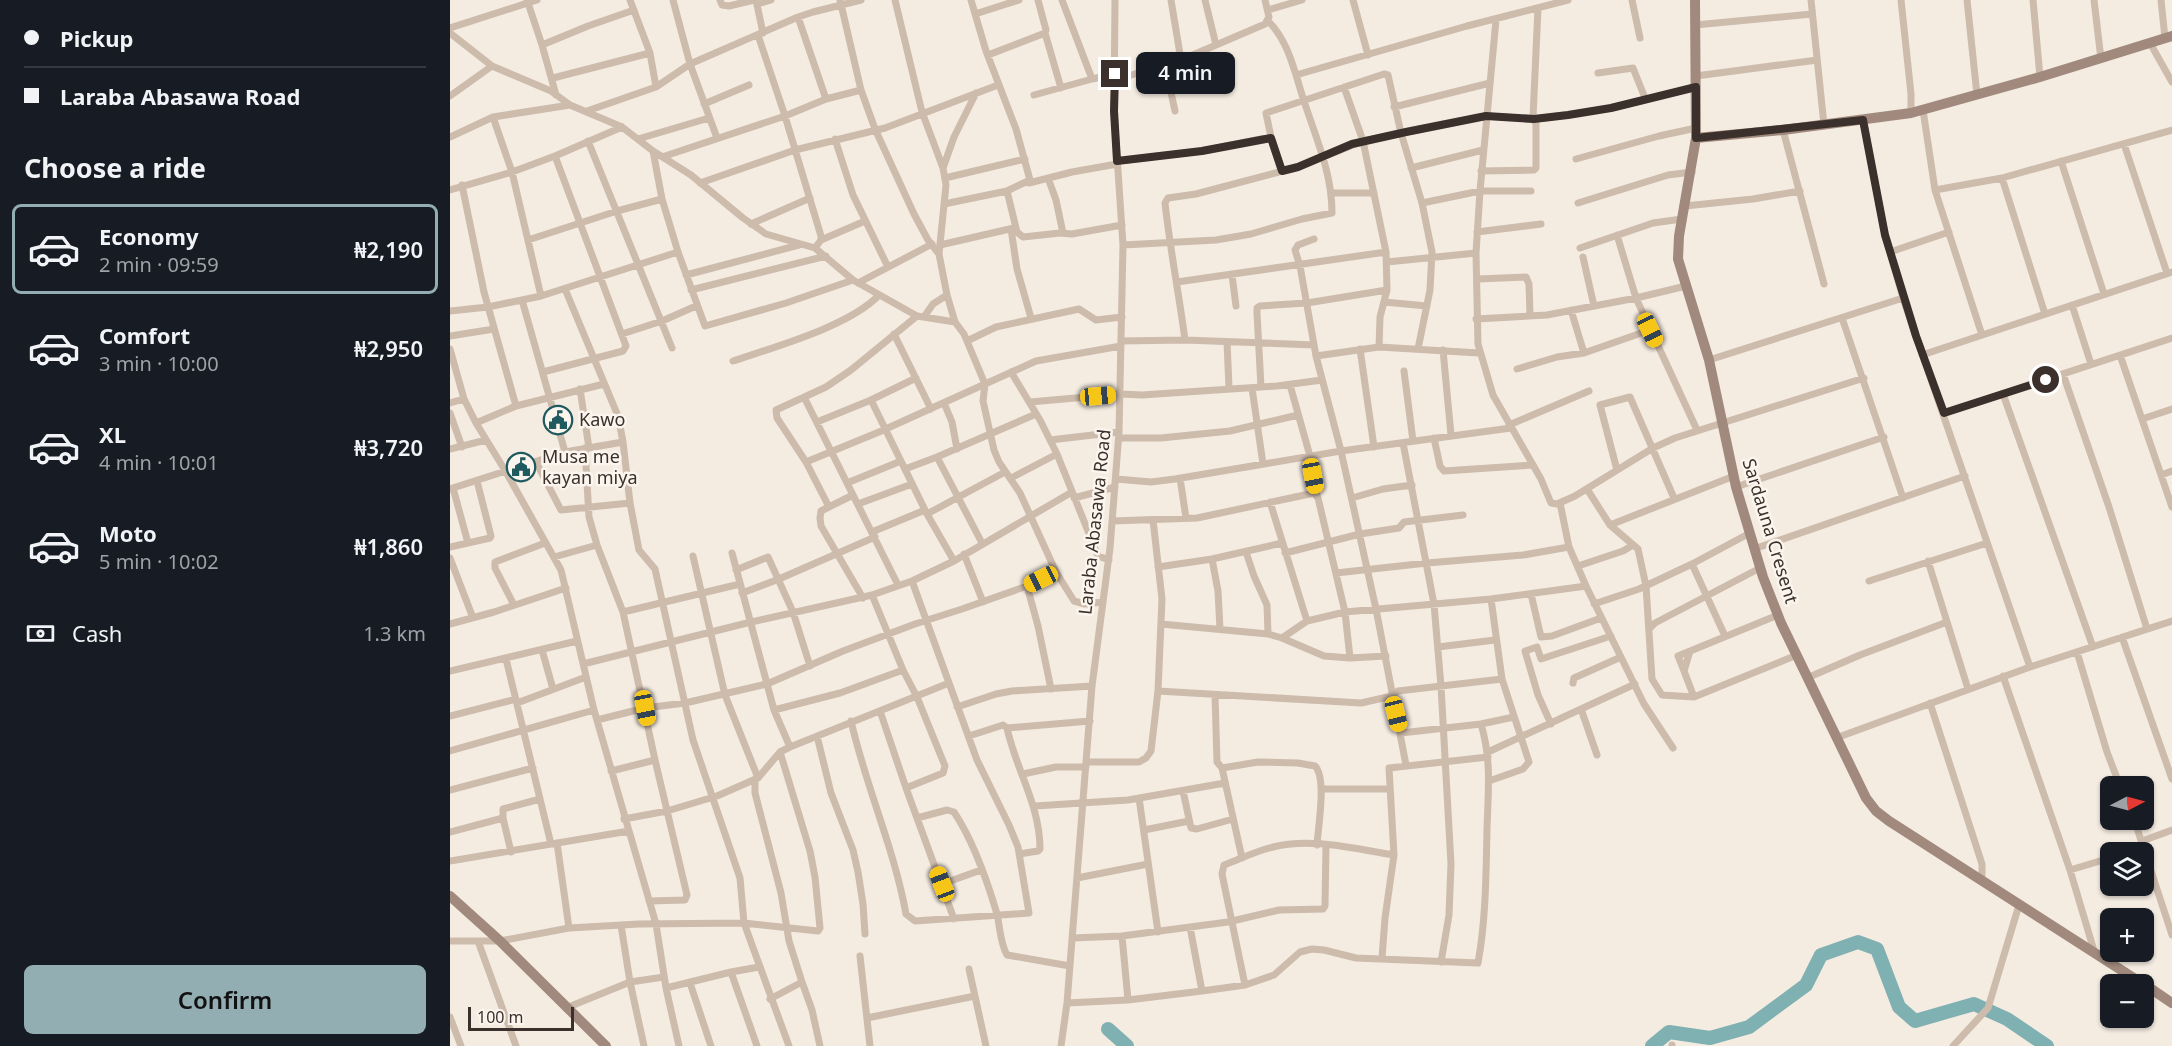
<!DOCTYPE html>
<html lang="en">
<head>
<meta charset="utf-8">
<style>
	:root { --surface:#171b24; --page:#20242c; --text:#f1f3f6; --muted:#9ea1a6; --line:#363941; --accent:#92aeb2 }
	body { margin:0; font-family:"Noto Sans",sans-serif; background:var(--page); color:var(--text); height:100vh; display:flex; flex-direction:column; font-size:22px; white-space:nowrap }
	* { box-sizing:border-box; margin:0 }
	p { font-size:20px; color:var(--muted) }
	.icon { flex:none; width:33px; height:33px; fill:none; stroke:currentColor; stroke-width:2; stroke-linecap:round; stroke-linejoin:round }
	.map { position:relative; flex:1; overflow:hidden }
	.panel { display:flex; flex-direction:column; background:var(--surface); width:450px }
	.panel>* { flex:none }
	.guide { display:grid; align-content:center; height:132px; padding:0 24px; background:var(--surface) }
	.needle { width:39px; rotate:84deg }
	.fabs { position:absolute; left:1650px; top:776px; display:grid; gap:12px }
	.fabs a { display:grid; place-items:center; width:54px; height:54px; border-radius:9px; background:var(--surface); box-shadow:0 2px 4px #0004; font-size:30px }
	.scale { position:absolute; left:18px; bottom:15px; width:106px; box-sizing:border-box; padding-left:6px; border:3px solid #3b302b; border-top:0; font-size:16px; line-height:21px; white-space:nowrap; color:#3b302b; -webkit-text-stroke:4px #fbf5ee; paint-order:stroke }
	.end { position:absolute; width:27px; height:27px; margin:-14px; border:8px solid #3b302b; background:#fff; box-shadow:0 0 0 3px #fff }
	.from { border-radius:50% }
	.bubble { position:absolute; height:42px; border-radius:9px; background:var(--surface); box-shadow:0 2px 4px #0004; font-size:20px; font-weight:600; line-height:42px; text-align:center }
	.car { position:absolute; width:18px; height:36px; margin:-18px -9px; border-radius:8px; box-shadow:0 0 4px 2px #0007; background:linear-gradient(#f5c518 24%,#345 0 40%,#f5c518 0 76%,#345 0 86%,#f5c518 0) }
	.guide b { display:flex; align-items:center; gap:21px; height:57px; font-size:22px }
	.guide b+b { border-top:2px solid var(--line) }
	.guide i { width:15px; height:15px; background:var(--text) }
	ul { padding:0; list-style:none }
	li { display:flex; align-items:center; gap:18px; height:90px; margin:0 12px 9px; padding:0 12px; border:3px solid transparent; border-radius:9px }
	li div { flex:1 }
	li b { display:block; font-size:22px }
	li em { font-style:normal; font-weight:600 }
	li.active { border-color:var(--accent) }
	li>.icon { width:54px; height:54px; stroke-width:1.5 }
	h2 { padding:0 24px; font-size:27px; line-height:72px }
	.pay { display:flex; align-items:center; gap:15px; height:66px; padding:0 24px; font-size:22px }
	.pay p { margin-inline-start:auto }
	.primary-button { display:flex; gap:12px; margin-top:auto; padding:12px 24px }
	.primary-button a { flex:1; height:69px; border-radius:9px; background:var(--accent); color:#111; font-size:24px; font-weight:600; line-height:69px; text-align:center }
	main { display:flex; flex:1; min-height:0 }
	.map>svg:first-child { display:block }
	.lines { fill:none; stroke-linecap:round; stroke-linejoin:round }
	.river { stroke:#7fb0b2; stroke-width:14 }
	.street { stroke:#cdbbac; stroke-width:7 }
	.secondary { stroke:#a18a7d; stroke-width:10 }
	.route { stroke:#3b302b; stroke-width:8 }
	.labels { text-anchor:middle; stroke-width:5; stroke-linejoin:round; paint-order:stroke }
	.poi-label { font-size:18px; fill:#3b302b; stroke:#fbf5ee; text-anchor:start }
	.street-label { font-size:18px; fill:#3b302b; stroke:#fbf5ee }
</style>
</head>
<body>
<main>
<section class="panel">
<div class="guide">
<b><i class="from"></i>Pickup</b>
<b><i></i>Laraba Abasawa Road</b>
</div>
<h2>Choose a ride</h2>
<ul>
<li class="active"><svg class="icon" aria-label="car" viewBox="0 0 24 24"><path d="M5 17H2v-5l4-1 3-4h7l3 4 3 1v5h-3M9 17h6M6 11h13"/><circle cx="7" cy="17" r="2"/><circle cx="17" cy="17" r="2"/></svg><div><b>Economy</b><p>2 min · 09:59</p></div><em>₦2,190</em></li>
<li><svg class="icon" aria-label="car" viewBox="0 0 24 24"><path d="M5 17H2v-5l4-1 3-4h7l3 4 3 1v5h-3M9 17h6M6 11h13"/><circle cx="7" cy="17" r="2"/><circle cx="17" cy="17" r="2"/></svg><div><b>Comfort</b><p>3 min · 10:00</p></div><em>₦2,950</em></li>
<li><svg class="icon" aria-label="car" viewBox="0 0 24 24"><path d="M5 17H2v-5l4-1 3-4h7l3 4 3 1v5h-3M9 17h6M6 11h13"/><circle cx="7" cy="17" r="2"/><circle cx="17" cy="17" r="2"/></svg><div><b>XL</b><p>4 min · 10:01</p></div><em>₦3,720</em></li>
<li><svg class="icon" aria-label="car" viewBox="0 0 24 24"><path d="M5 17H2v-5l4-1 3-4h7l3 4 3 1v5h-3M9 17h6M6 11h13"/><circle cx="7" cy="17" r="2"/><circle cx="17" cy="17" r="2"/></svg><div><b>Moto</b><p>5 min · 10:02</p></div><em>₦1,860</em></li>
</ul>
<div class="pay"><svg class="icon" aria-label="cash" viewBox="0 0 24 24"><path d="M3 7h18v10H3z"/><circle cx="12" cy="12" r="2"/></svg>Cash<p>1.3 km</p></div>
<div class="primary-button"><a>Confirm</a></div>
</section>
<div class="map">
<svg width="1722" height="1046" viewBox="0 0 1722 1046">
	<rect width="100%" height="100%" fill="#f4ebe1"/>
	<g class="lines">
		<path class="river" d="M658 1029 677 1046
			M1202 1046 1219 1032 1260 1038 1299 1027 1356 985 1371 955 1408 942 1427 949 1449 1007 1465 1021 1524 1004 1557 1019 1597 1046"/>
		<path class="street" d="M77 0 92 45 138 26 184 10
			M180 0 200 53 206 87
			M223 0 240 64 267 138
			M270 0 272 5 279 6 304 0
			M306 0 313 33
			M390 0 411 90 425 129 464 214 478 240 489 254 497 295 505 322 514 334 535 384 533 401 544 450 549 462 570 493 606 572 624 601 635 604 653 602
			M445 0 472 112 493 168
			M612 0 642 79 665 74
			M721 0 731 60 815 24 819 17 815 0
			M755 0 766 45
			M903 0 918 55
			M1182 0 1190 38
			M1361 0 1374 125
			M1451 0 1461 94V113
			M1517 0 1527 95
			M1583 0 1590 77
			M1644 0 1651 59
			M1711 0 1715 38
			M307 4 321 0
			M818 10 852 0
			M525 14 569 0
			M348 17 376 99
			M1046 20 1030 191 1026 253 1028 344 1043 395 1091 479 1101 503 1107 504 1125 496 1203 448 1225 438 1414 378
			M1245 25 1362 14
			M0 28 87 0
			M0 33 42 66 101 91 120 105 172 127 203 151 241 175 293 218 316 234 365 248 403 280 467 316 505 322
			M595 33 611 88
			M308 35 335 116 371 236V240L365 248
			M1700 43 1722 82
			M92 45 106 95
			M538 55 595 33 596 30 588 0
			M715 65 725 111
			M1148 73 1183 68 1195 98
			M846 75 1017 26 1118 0
			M1246 76 1367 60
			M103 78 200 53
			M665 80 731 60
			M894 87 913 141 936 252 937 290 930 317 929 347
			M584 95 642 79
			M0 96 42 66
			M254 104 299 85
			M944 107 1040 83
			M1473 110 1485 190 1532 335
			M137 111 206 87 240 64 348 17 363 12 411 0
			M43 117 62 172 91 296
			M1413 120 1435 235 1453 298 1580 667
			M1333 130 1374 284
			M0 137 43 117 120 105
			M188 139 259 118
			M385 139 403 195 438 267
			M138 141 222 348
			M1674 144 1717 273
			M203 151 212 199 228 252 255 326 336 303 403 280
			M212 157 335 116 376 99 411 90
			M1126 159 1209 136 1246 128
			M667 161 751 151 821 137
			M1611 161 1654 294
			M961 168 1033 150
			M832 171 821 137 816 113 934 74 938 75 951 133 972 203 982 252 980 290 968 349
			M1031 171 1084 170 1086 168V124L1083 117 1088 8
			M495 178 575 159
			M598 178 606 200 613 233
			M1552 178 1595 314
			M250 183 345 150 435 128 548 85
			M579 183 622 172 667 164
			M12 185 34 292 66 406
			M0 190 62 172 105 156 172 127
			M1485 190 1552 178 1722 130
			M557 191 567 232 573 237 610 233 622 234 672 225
			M881 193H924
			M972 203 1030 191H1081
			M1128 203 1218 175 1242 172
			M494 204 557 191 580 180 566 129 536 51 521 0
			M1235 206 1303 199 1350 191
			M301 224 360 198
			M561 229 567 269 581 318
			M1027 232 1091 224
			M1167 235 1186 298 1247 430
			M864 239 848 245 845 250 850 266 866 356 891 451 926 609 956 765
			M78 240 167 211 212 199
			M371 240 415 221
			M490 245 564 228
			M673 245 766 240 801 234 852 219 882 213C882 173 866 138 854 101 845 74 839 41 818 21
			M1130 248 1203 223 1232 219
			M1440 252 1499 232
			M489 254 496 185 493 168 504 137 526 93
			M1133 257 1144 306
			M937 262 1026 253
			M236 275 349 245
			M782 275 786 306
			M1028 279 1076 277 1079 284 1080 314
			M727 282 936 252
			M408 283 482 244
			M115 289 168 416 173 442 180 503 189 550 205 569 243 740 290 878 294 923 339 1046
			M241 290 376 256
			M72 300 115 452
			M934 302 977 306
			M1622 305 1641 364
			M1121 310 1134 353
			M0 311 38 307 91 296 228 252
			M474 317 483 304 497 295
			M1392 318 1453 498
			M1026 319 1097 315 1186 298 1236 286
			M172 334 212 321 246 306
			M444 334 481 409
			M0 336 44 329
			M735 340C729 294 720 249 715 203L718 198 746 194 848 167 913 141 1036 116 1084 119 1118 115 1161 108 1246 87
			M517 341 546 327 629 309 646 320 672 317
			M671 341 735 340 864 345
			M777 342 779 388
			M0 349 14 399 26 423 56 472 111 570 144 710 206 924 216 988 229 1046
			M910 349 924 447
			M993 350 1001 435
			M1472 355 1722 272
			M1670 355 1722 507
			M866 356 929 347 1029 353
			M1259 360 1453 298
			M283 361C324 347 400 326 429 295
			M1067 369 1107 357 1134 353 1200 330
			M954 371 963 441
			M93 372 173 351 176 346 105 156
			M561 372 590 420 607 454 648 556 659 560
			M1613 374 1659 507 1697 629
			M840 385 860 456 867 495
			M811 387 807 313V308L810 306 857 303 937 290
			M802 388 813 464
			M130 389 139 448
			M1553 394 1643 647
			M354 397 448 585
			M421 400 477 514 504 561
			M580 402 671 394 692 395 827 386 872 380
			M0 403 14 399
			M494 403 502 422 507 449
			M0 413 12 447
			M1494 413 1722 338
			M1692 419 1722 409
			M367 422 421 400 466 378
			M26 423 66 406 154 384
			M1059 425 1139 391
			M669 438H711L780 431 848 415
			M984 438 990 466 994 471 1083 465
			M600 440 669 432
			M953 443 984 604 991 686 1001 864 999 915 991 962
			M135 448 139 517 147 545 173 612 205 760 237 895 235 900 199 901
			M0 449 36 440
			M86 462 111 510 180 503
			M356 462 429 432 586 361 671 346
			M455 469 487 457
			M1167 470 1150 405 1180 397 1224 498
			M1711 475 1722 471
			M561 478 607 454
			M730 478 736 518
			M666 479 701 482 725 479 891 451 1061 428
			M397 483 451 461
			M1286 487 1434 437
			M3 488 18 543
			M0 489 115 452 173 442
			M1137 489 1160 525 1188 549 1196 586 1202 679 1212 695 1244 697 1347 655
			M403 495 371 511 370 518 371 526 413 598
			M624 498 665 487
			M902 498 933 489 962 485
			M820 502 857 621
			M1110 503 1119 547
			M408 504 462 484
			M379 507 356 462 327 418 326 410 376 387 401 370 467 316
			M477 514 555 472
			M662 521 747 518 864 493 868 498 895 612 900 658
			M1160 525 1284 476
			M422 532 475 510
			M532 543 487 457 586 414
			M0 547 40 538 41 536 27 481
			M1304 549 1515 476
			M796 552 804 576 817 605 818 634
			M282 553 324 710 340 747
			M835 553 910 534 949 528 954 522 1013 515
			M514 554 533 602
			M243 556 275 695 308 778
			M104 557 147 545
			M0 558 23 618
			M762 559 768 591 770 629
			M1478 561 1518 689
			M1242 564 1275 636
			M1128 566 1173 551 1183 545
			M708 567 762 559 832 543
			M286 570 318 557 343 612 360 666
			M886 573 977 563 1073 555 1119 547 1136 586 1194 704 1223 748
			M1419 581 1537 543
			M577 586 588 626 601 689
			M292 593 329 579 425 537
			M1081 594 1091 637 1102 636 1151 618
			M422 595 453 670 467 697 495 766 493 773 456 788
			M1144 604 1189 589 1242 564 1300 533
			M64 605 45 568V562L95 543
			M173 612 290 584
			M0 624 44 612 116 588
			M711 624 818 634 832 638 874 656 900 658 936 656
			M1199 629 1205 623 1310 568
			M1672 637 1722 779
			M832 638 857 621 895 612 1041 599 1136 586
			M988 647 1045 640
			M92 650 103 689
			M1240 651 1234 671 1244 697
			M1627 652 1657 752 1670 786
			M56 659 101 844
			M133 664 297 623 422 595 462 581 504 561 622 492
			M0 671 127 641
			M1234 671 1228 656 1328 615
			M1553 676 1620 870 1645 954
			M1357 678 1410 655 1497 622
			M1123 683 1124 678 1171 657
			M708 691 911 703 942 696 948 691 1052 679
			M765 695 767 762 772 768 792 858
			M67 703 136 677
			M1480 703 1532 864V881
			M507 707 546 694 562 691 642 686
			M1131 709 1147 755
			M324 710 390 693 453 670
			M430 711 456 788 504 919
			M0 716 66 699
			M147 720 195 708 235 703 317 684 393 651 465 624 512 609 577 586 606 572
			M401 721C416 787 444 848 456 914L465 921 579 913 568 847 559 825 527 760 462 581
			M1101 724 1088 695 1075 651 1087 647 1091 659 1161 636
			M557 728 640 721
			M951 733 1031 724 1064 717
			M367 736 381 793 403 850 408 872 413 904 415 934
			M519 736 553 725 557 728C566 770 590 805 590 849L588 851 569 854
			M1386 738 1580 667 1722 621
			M0 751 144 710
			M1038 752 1185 684
			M636 762H689L696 758 701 751 708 691 712 599 703 520
			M772 768 808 762 848 763 865 766C877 778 868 827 867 845
			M161 771 205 760
			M573 774 606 767H636
			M305 779V793L331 893 339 941 352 982 320 999
			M1039 781 1073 769 1079 762 1052 679 1041 599
			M871 789H940
			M0 790 83 768
			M733 791 741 828 747 829 783 819
			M689 798 708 932
			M585 806 678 800 775 783
			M467 818 497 810 504 812C524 842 537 880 547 914 550 927 550 943 557 955L620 966
			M174 819 217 811 267 796 308 778 330 752 340 747 499 683
			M1684 819 1722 935
			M694 830 739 821
			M0 832 53 818
			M1692 841 1722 830
			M107 843 119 928
			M61 852 53 818V809L90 799
			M1682 852 1695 848
			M0 861 179 831
			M1620 870 1660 858
			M627 878 698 864
			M492 884 531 870
			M171 925 180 982 194 1046
			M672 936 678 1000
			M622 938 672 936 778 922 829 910 873 909 875 906 876 845
			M0 941H50L119 928 189 924 294 923 368 931 370 928 365 877 360 851 330 752
			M28 941 66 1046
			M410 956 420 1046
			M932 958 935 918 944 855 939 768 1038 757
			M519 969 536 1046
			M281 972 307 1046
			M352 982 362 1010 370 1046
			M240 983 261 1046
			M795 985 772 874 774 865C790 859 806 851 823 847 861 837 905 849 944 855
			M216 988 281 972 309 967
			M752 991 795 985 824 975 850 952 862 949 874 950 906 958 1028 963C1036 919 1036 874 1037 829 1038 792 1042 761 1031 724
			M617 1003 678 1000 752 991 740 927
			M116 1008 180 982 214 977
			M0 1017 11 1046
			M417 1018 525 996
			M1222 1045V1046
			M611 1046 617 1003 642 686 660 548 669 432 673 245 664 111 665 0
			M1503 1046 1538 1008 1569 905"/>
		<path class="secondary" d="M1245 0 1246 138 1229 236 1228 259 1259 360 1286 487 1313 577 1331 623 1416 798 1426 811 1439 821 1693 984
			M1246 138 1333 130 1461 113 1590 77 1722 36
			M0 896 50 941 156 1046
			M1694 984 1722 1003"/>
	</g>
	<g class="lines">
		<path class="route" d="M665 74 664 111 667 161 752 151 821 138 832 171 848 167 902 144 956 132 1036 116 1084 119 1118 115 1161 108 1246 87V138L1413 120 1435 235 1466 336 1494 413 1596 380"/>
	</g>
	<defs>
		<g id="civic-ring" transform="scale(1.5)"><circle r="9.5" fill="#fbf5ee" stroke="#1f5a5e" stroke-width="1.5"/><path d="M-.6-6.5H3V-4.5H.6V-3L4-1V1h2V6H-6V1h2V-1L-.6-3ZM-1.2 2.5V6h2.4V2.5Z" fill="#1f5a5e"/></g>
	</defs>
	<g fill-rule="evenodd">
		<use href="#civic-ring" x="108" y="420"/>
		<use href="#civic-ring" x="71" y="467"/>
	</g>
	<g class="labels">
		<g class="poi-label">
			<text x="129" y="426">Kawo</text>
			<text x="92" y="463">Musa me<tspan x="92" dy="21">kayan miya</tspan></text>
		</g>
		<g class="street-label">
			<text transform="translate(645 522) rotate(-84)" y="6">Laraba Abasawa Road</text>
			<text transform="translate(1320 531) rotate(73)" y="6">Sardauna Cresent</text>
		</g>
	</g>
</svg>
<div class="fabs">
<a><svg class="needle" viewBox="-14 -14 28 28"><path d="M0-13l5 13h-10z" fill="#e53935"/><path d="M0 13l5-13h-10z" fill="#9ea1a6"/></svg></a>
<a><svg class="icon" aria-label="layers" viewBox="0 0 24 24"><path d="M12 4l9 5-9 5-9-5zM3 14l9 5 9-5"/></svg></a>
<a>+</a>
<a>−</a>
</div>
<div class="scale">100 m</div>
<i class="end from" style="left:1596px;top:380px"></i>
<i class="end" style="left:665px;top:74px"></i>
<div class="bubble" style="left:686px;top:52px;width:99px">4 min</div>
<i class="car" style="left:1200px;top:330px;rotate:155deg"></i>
<i class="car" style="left:648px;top:396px;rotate:85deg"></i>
<i class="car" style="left:863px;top:476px;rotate:169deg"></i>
<i class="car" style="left:591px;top:579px;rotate:244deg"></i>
<i class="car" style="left:195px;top:708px;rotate:169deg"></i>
<i class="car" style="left:946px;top:714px;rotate:166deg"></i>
<i class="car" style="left:492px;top:884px;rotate:339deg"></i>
</div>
</main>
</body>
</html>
